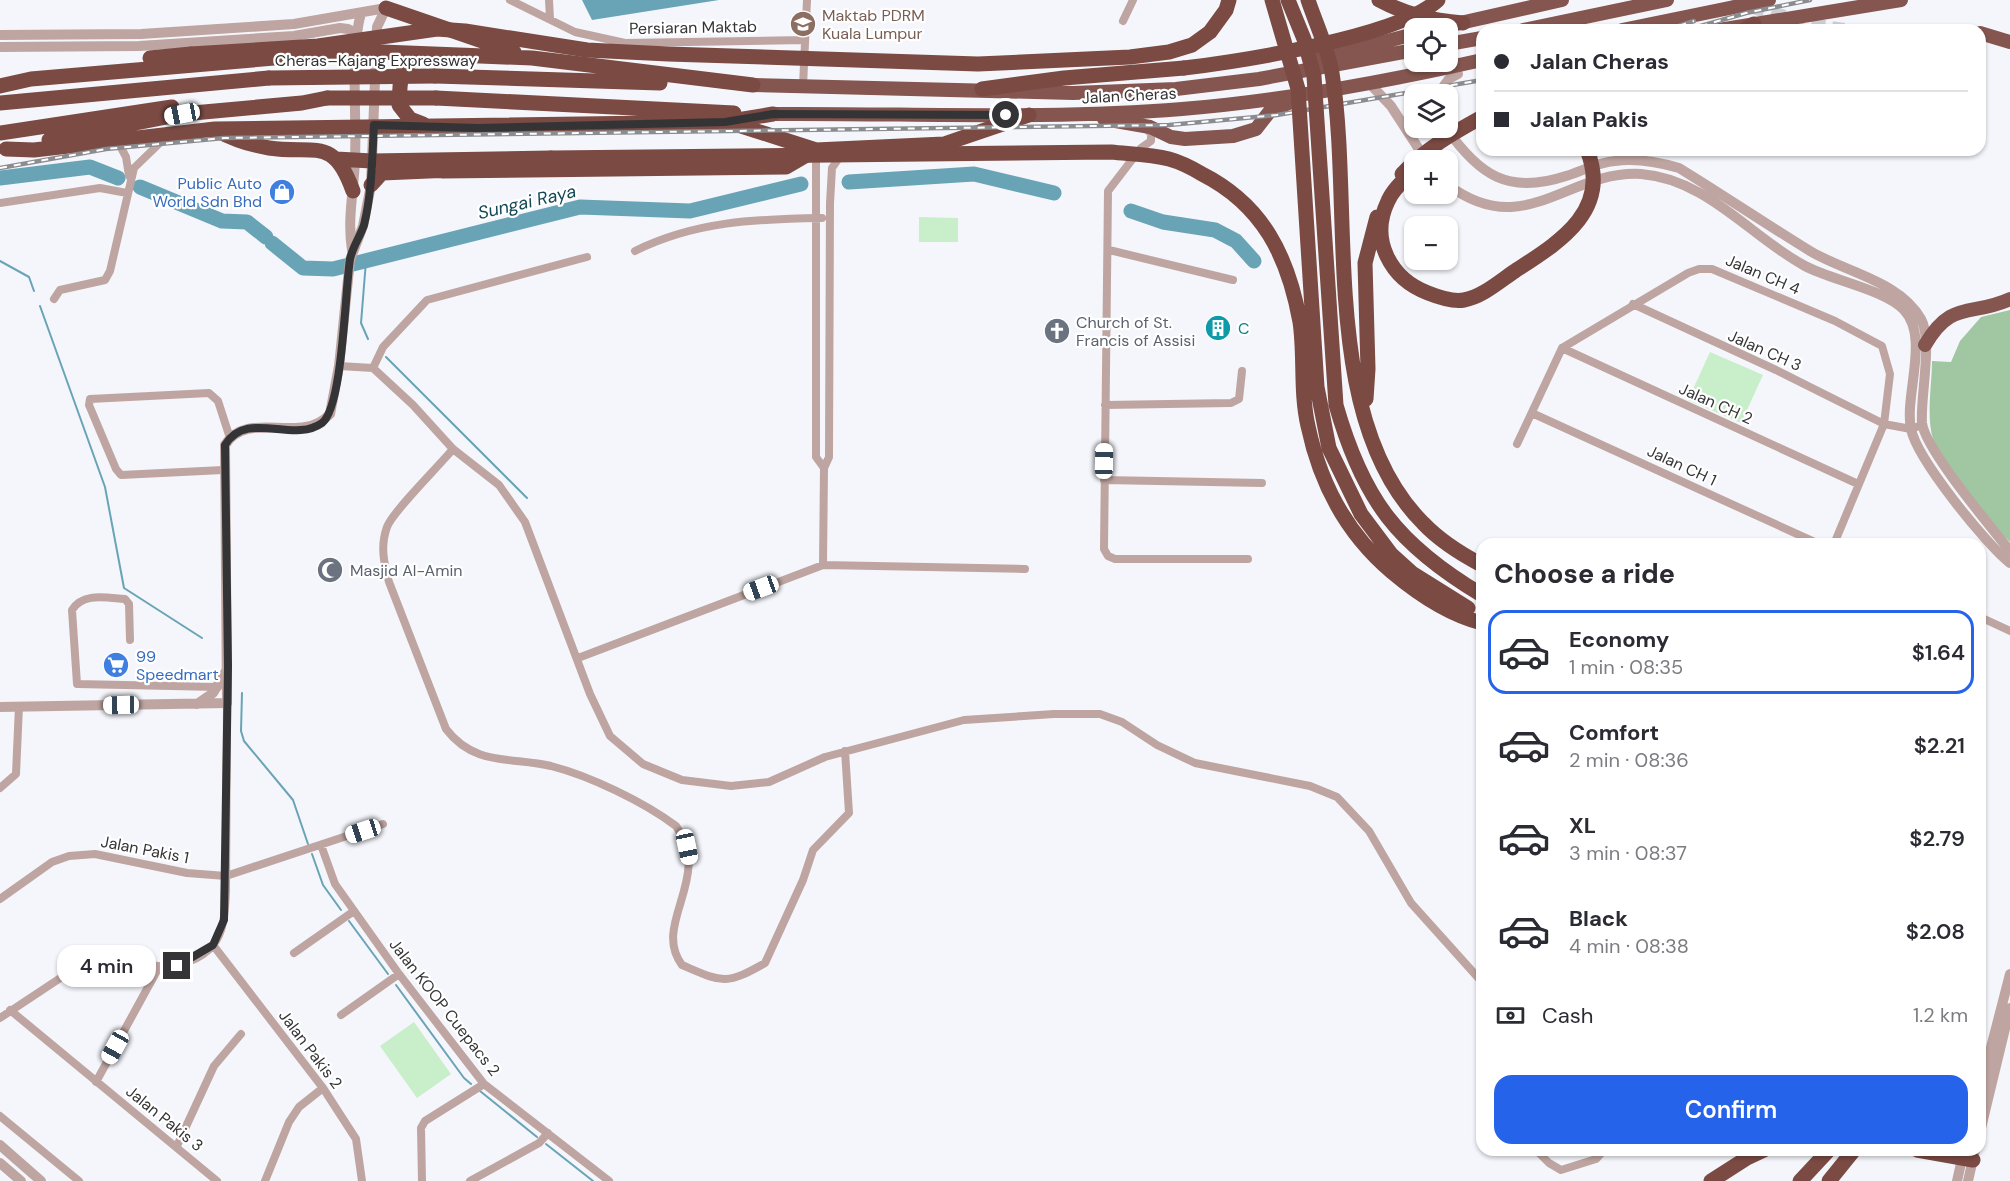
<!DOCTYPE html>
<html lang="en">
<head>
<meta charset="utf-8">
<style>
	:root { --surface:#fff; --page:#f2f2f3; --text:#2b2b33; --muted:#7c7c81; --line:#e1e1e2; --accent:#2563eb }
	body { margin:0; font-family:"DM Sans",sans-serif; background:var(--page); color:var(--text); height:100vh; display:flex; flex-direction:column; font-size:22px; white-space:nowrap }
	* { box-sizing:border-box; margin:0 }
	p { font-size:20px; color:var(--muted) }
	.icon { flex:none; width:33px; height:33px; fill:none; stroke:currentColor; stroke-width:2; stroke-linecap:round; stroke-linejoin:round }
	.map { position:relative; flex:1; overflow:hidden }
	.details { position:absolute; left:1476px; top:538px; width:510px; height:618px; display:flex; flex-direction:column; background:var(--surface); border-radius:18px; box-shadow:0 2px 4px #0004 }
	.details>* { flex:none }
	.hud { position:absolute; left:1476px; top:24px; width:510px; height:132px; border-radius:18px; box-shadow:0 2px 4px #0004; display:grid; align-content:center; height:132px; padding:0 18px; background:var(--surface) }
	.controls { position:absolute; left:1404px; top:18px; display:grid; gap:12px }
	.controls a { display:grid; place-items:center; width:54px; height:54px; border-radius:12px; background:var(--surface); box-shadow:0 2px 4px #0004; font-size:30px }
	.end { position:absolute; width:27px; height:27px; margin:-14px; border:8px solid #343436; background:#fff; box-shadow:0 0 0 3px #fff }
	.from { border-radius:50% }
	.bubble { position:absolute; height:42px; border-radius:18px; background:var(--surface); box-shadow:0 2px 4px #0004; font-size:20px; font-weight:600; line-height:42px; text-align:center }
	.car { position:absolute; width:18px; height:36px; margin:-18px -9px; border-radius:8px; box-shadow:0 0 4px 2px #0007; background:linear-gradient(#fff 24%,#345 0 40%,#fff 0 76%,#345 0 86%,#fff 0) }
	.hud b { display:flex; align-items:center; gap:21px; height:57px; font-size:22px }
	.hud b+b { border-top:2px solid var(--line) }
	.hud i { width:15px; height:15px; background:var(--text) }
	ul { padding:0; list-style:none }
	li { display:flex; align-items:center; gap:18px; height:84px; margin:0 12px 9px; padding:0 6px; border:3px solid transparent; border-radius:18px }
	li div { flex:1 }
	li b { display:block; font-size:22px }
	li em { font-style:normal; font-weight:600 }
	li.selected { border-color:var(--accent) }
	li>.icon { width:54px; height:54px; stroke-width:1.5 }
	h2 { padding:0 18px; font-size:27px; line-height:72px }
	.pay { display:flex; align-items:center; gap:15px; height:66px; padding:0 18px; font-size:22px }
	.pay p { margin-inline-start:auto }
	.action { display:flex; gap:12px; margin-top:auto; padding:12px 18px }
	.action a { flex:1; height:69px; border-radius:18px; background:var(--accent); color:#fff; font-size:24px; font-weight:600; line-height:69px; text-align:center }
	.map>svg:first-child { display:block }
	.green { fill:#c9eeca }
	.forest { fill:#a0c7a1 }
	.water { fill:#69a4b6 }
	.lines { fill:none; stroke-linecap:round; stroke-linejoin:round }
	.stream { stroke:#69a4b6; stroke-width:2 }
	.river { stroke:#69a4b6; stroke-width:15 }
	.trunk-tunnel { stroke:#cecfd4; stroke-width:14; stroke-dasharray:14 7; stroke-linecap:butt }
	.minor { stroke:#bfa5a1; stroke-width:8 }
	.tertiary { stroke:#bfa5a1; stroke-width:10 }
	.trunk { stroke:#84564f; stroke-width:14 }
	.motorway { stroke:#7a4a43; stroke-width:15 }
	.rail-casing { stroke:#8b8c90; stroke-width:4.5 }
	.rail { stroke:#fff; stroke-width:2; stroke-dasharray:7; stroke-linecap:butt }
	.motorway-bridge { stroke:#7a4a43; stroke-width:15 }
	.route { stroke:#343436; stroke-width:8 }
	.labels { text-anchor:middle; stroke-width:4.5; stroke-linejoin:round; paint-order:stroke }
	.education-label { font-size:16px; fill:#785e54; stroke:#fff; text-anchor:start }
	.street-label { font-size:16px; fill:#343436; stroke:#fff }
	.shop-label { font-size:16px; fill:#366cbe; stroke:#fff; text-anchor:end }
	.worship-label { font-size:16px; fill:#5b616d; stroke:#fff; text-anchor:start }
	.culture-label { font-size:16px; fill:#0d838f; stroke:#fff; text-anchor:start }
	.water-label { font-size:18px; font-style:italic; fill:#134856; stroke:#fff }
</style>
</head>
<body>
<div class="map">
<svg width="2010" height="1181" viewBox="0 0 2010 1181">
	<rect width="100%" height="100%" fill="#f4f6fb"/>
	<path class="green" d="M919 217 958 218V242H919Z
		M1710 352 1763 375 1741 423 1688 400Z
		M414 1022 451 1074 417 1098 380 1046Z"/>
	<path class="forest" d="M2010 310V542C1989 523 1941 466 1933 439 1926 416 1932 385 1932 361L1951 362 1960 341 1981 317Z"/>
	<path class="water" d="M582 0H719L592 20Z"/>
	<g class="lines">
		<path class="stream" d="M0 261 29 277 34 291
			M366 261 361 323 368 339
			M40 306 105 487 124 588 202 638
			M386 357 527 498
			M242 693 241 731 244 741 293 800 308 844
			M312 854 323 885 341 910
			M349 921 388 974
			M396 985 464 1078 471 1084
			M480 1091 537 1137
			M546 1144 593 1181"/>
		<path class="river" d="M0 178 90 167 118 178
			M849 182 974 174 1054 193
			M140 187 222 221 247 222 266 237
			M1131 211 1163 222 1215 230 1236 241 1254 261
			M272 243 303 268 333 269 580 207 690 211 801 184"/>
		<path class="trunk-tunnel" d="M1731 0 1810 25 1844 30"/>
		<path class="minor" d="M510 0 575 32 625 43 805 40
			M549 0 550 19
			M1123 21 1133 0
			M803 86 807 0
			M1145 127 1151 134V141L1141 148 1108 191 1104 549 1108 556 1115 559H1248
			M118 142 126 157 129 176
			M816 153V457L824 468
			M0 203 100 188 127 193
			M1109 250 1233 280
			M635 251C695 221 756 219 822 218
			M54 299 60 290 105 280 110 271 134 168 166 137
			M1562 348 1858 484
			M339 366 373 368 413 405 453 449 499 485 525 522 590 694 610 736 643 764 682 780 731 786 769 782 825 757 964 720 1054 714H1100L1122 722 1157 745 1195 763 1310 786 1337 797 1369 831 1411 903 1482 982
			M373 368 383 347 427 300 587 257
			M1105 405 1231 403 1239 399 1242 371
			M1534 414 1819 544
			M1517 444 1562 348 1688 273 1699 269H1712L1835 321 1882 346 1890 374 1884 424 1776 370 1633 304
			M453 449C439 466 393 511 387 527 380 546 384 564 389 582L446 729C474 766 511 757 551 766 590 776 644 802 676 826 714 877 651 924 682 965 722 982 725 986 765 963L803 880 813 850 849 813 845 751
			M223 470 121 475 116 469 89 405 90 399 209 393 218 401 230 438
			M1104 480 1262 483
			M1834 544 1884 424 1911 429 1922 425
			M823 565 824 468 829 457 830 203 832 168 841 155
			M1980 617 2010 631
			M130 640 129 604 125 599C107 598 83 592 72 610L77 684 218 687
			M578 658 823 565 1025 569
			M0 788 16 774 19 706
			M321 845 335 884 399 974 484 1084 609 1181
			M0 899 52 862 69 856 95 854 187 873 226 876 383 824
			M213 945 323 1088 356 1139 362 1181
			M294 953 354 911
			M10 1010 217 1181
			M341 1015 399 974
			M0 1018 89 959C113 954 134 963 158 966 176 968 202 960 213 945 225 931 225 908 226 891L227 703
			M96 1082 159 967
			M0 1116 79 1181
			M177 1146 214 1066 241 1034
			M1536 1150 1549 1163 1561 1170 1596 1159 1604 1150
			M265 1181 289 1122 299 1107 323 1088
			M422 1181 421 1128 425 1121 484 1084
			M470 1181 539 1143 548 1133"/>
		<path class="tertiary" d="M0 35 141 34 294 24 386 8 377 27 371 185 363 226 350 260 339 366 330 414C301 446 248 408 225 445L227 703 0 707
			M0 47 139 46 294 36 340 28 348 29 358 34
			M1370 84 1391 106 1426 160
			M1438 94 1449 79 1458 74
			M1446 128C1479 175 1508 195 1566 176 1582 171 1599 162 1615 161 1637 158 1658 162 1679 168 1723 195 1766 224 1810 251 1845 272 1900 281 1921 319 1933 340 1920 398 1922 423 1925 449 1991 527 2010 551
			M1448 185C1525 242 1567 170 1641 174 1707 179 1751 237 1805 266 1831 280 1886 290 1904 310 1930 337 1904 396 1911 429 1917 459 1985 543 2010 563
			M352 250C347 219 354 190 355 159 357 116 350 53 361 13
			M197 704 213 693 226 671
			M1980 1090 2010 974
			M1980 1132 2010 1008
			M0 1145 41 1181
			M0 1163 21 1181
			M1957 1181 1964 1150
			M1968 1181 1975 1150"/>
		<path class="trunk" d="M1438 28 1562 0
			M1523 30 1667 0
			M1622 30 1769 0
			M1719 30 1901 0
			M1980 33 2010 42
			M1448 44 1482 38
			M1318 59 1414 34
			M753 85 1073 93 1176 89 1259 79 1414 50
			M773 114C909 113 1046 120 1182 109 1283 101 1384 82 1482 60
			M1104 119 1150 127 1171 137 1185 139 1233 136 1256 129 1270 111 1300 98
			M1925 345C1952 299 1971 317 2010 299"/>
		<path class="motorway" d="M1379 0C1407 15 1431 20 1463 23
			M386 8 514 52
			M1744 30 1754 24
			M150 58 191 54
			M435 76 660 83
			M0 86 31 79 357 51 532 58 753 85
			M982 89 1064 78 1184 68
			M436 98 734 113
			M0 103 269 78
			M423 124 410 119 399 105C401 78 397 65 425 54
			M735 124 816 150 944 144 1029 115
			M216 130C233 139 250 145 269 148 315 155 333 135 353 191
			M0 133 172 107
			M49 140 182 114 302 103 327 98
			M6 149 34 150 215 129 725 122 773 114
			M336 159 372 161 551 158
			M442 171 786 167 810 153
			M371 185 382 173 452 170
			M1917 1150 1973 1160
			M1711 1181 1747 1158 1764 1150
			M1800 1181 1829 1150
			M1829 1181 1854 1150"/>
		<g class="rail-casing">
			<path id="rail" d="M1666 30 1694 21
				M1687 30 1746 13 1810 0
				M0 168 106 149 224 138 1169 125 1277 115 1482 80"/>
		</g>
		<use href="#rail" class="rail"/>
		<path class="motorway-bridge" d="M1272 0 1298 89 1317 387 1329 448 1361 514 1391 554 1412 573 1468 608
			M1288 0 1304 39 1314 76 1336 405C1363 500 1398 545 1482 595
			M1308 0C1316 24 1328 49 1332 73 1354 210 1318 418 1423 523 1440 541 1461 554 1482 565
			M191 54 318 46 437 29 465 31 587 50 668 54 978 64 1130 57 1169 52 1192 45 1210 32 1226 10 1229 0
			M1184 68C1241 61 1398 37 1438 0
			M269 78 435 76
			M327 98H436
			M551 158 1111 152C1130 154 1150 154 1169 159 1180 162 1192 168 1202 174 1263 205 1288 256 1300 322 1305 356 1300 392 1308 426 1320 483 1347 534 1392 572 1417 593 1450 615 1482 623
			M1414 170C1405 179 1393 189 1388 201 1369 240 1391 279 1428 293 1438 297 1453 302 1464 300 1482 297 1500 281 1515 271 1558 243 1612 211 1587 150
			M1402 174C1425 149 1453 133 1482 117
			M1366 399 1368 369 1365 263 1377 217"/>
	</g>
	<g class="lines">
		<path class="route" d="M177 966 213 945 224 920 228 666 225 445C247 409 293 444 322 423 343 407 345 290 350 259 353 246 360 237 364 225 372 193 372 158 374 125L478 128 725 122 773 114 1006 115"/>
	</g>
	<defs>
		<g id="university-disc" transform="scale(1.35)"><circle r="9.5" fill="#8d6e63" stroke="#fff"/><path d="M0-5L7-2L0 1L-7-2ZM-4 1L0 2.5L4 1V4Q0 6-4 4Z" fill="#fff"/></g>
		<g id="shop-disc" transform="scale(1.35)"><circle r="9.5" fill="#3f7fe0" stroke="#fff"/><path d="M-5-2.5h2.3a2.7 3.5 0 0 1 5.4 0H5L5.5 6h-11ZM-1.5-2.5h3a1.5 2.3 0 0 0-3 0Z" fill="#fff"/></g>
		<g id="building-disc" transform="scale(1.35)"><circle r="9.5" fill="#0f9aa8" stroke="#fff"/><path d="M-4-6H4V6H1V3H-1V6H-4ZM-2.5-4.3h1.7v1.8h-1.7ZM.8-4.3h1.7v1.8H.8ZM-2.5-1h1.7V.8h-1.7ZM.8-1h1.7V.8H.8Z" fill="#fff"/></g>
		<g id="church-disc" transform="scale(1.35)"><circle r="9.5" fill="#6b7280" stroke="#fff"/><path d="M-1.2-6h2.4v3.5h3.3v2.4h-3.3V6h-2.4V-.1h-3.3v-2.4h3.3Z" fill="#fff"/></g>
		<g id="mosque-disc" transform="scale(1.35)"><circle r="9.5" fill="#6b7280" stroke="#fff"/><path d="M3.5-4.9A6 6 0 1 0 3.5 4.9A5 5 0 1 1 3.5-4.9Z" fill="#fff"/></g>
		<g id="supermarket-disc" transform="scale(1.35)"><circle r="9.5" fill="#3f7fe0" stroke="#fff"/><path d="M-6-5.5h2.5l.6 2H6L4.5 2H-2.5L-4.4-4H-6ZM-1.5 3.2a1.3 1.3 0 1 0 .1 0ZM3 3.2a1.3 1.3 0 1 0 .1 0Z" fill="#fff"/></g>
	</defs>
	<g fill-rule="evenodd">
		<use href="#university-disc" x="803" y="24"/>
		<use href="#shop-disc" x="282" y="192"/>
		<use href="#building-disc" x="1218" y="328"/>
		<use href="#church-disc" x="1057" y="331"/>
		<use href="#mosque-disc" x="330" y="570"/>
		<use href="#supermarket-disc" x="116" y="665"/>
	</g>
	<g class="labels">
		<g class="education-label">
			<text x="822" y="21">Maktab PDRM<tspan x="822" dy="18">Kuala Lumpur</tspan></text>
		</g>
		<g class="street-label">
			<text transform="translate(693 27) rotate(-1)" y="6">Persiaran Maktab</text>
			<text x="376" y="66">Cheras–Kajang Expressway</text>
			<text transform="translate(1129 95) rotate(-3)" y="6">Jalan Cheras</text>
			<text transform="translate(1763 274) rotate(23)" y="6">Jalan CH 4</text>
			<text transform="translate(1765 350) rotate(24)" y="6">Jalan CH 3</text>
			<text transform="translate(1716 403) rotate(24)" y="6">Jalan CH 2</text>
			<text transform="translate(1682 465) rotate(25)" y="6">Jalan CH 1</text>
			<text transform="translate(145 849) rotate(11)" y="6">Jalan Pakis 1</text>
			<text transform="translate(445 1007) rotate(52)" y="6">Jalan KOOP Cuepacs 2</text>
			<text transform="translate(311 1049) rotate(53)" y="6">Jalan Pakis 2</text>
			<text transform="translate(165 1118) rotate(39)" y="6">Jalan Pakis 3</text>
		</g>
		<g class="shop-label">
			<text x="262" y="189">Public Auto<tspan x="262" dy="18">World Sdn Bhd</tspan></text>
			<text x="136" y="662" text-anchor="start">99<tspan x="136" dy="18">Speedmart</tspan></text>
		</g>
		<g class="worship-label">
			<text x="1076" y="328">Church of St.<tspan x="1076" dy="18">Francis of Assisi</tspan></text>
			<text x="350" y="576">Masjid Al-Amin</text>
		</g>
		<g class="culture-label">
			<text x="1238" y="334">C</text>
		</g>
		<g class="water-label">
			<text transform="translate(527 202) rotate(-13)" y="6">Sungai Raya</text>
		</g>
	</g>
</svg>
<div class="controls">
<a><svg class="icon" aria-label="locate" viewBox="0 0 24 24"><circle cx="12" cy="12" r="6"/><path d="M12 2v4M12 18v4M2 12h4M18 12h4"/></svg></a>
<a><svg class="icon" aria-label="layers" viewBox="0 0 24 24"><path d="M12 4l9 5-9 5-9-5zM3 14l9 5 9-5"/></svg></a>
<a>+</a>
<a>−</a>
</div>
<i class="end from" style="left:1006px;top:115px"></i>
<i class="end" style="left:177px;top:966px"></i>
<div class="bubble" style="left:57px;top:945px;width:99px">4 min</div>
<i class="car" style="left:182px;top:114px;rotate:259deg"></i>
<i class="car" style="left:1104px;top:461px;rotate:1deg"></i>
<i class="car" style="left:761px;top:588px;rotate:250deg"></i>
<i class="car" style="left:121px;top:705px;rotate:269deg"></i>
<i class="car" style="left:363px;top:831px;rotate:252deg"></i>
<i class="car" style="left:687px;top:847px;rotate:168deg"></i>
<i class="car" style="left:115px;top:1047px;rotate:209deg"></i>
<div class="hud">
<b><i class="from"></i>Jalan Cheras</b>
<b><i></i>Jalan Pakis</b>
</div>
<section class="details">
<h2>Choose a ride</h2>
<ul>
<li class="selected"><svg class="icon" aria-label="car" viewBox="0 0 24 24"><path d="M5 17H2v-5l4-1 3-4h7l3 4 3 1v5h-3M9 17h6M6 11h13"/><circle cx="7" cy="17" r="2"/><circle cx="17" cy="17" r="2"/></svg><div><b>Economy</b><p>1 min · 08:35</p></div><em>$1.64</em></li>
<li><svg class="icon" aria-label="car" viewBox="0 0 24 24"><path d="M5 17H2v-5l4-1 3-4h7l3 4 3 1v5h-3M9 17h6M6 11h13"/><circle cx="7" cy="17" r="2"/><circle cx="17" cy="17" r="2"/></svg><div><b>Comfort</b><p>2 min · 08:36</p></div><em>$2.21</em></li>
<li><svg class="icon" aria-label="car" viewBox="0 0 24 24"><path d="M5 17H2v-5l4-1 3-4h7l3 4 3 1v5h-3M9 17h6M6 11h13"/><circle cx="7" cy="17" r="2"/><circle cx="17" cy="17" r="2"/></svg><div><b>XL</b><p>3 min · 08:37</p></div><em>$2.79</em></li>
<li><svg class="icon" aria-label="car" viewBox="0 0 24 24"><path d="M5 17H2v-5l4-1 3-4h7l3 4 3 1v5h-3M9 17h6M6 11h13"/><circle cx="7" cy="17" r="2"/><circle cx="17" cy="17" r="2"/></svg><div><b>Black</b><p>4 min · 08:38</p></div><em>$2.08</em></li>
</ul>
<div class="pay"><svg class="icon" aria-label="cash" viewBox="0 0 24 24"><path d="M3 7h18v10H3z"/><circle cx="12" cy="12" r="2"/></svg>Cash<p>1.2 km</p></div>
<div class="action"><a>Confirm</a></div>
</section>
</div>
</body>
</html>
